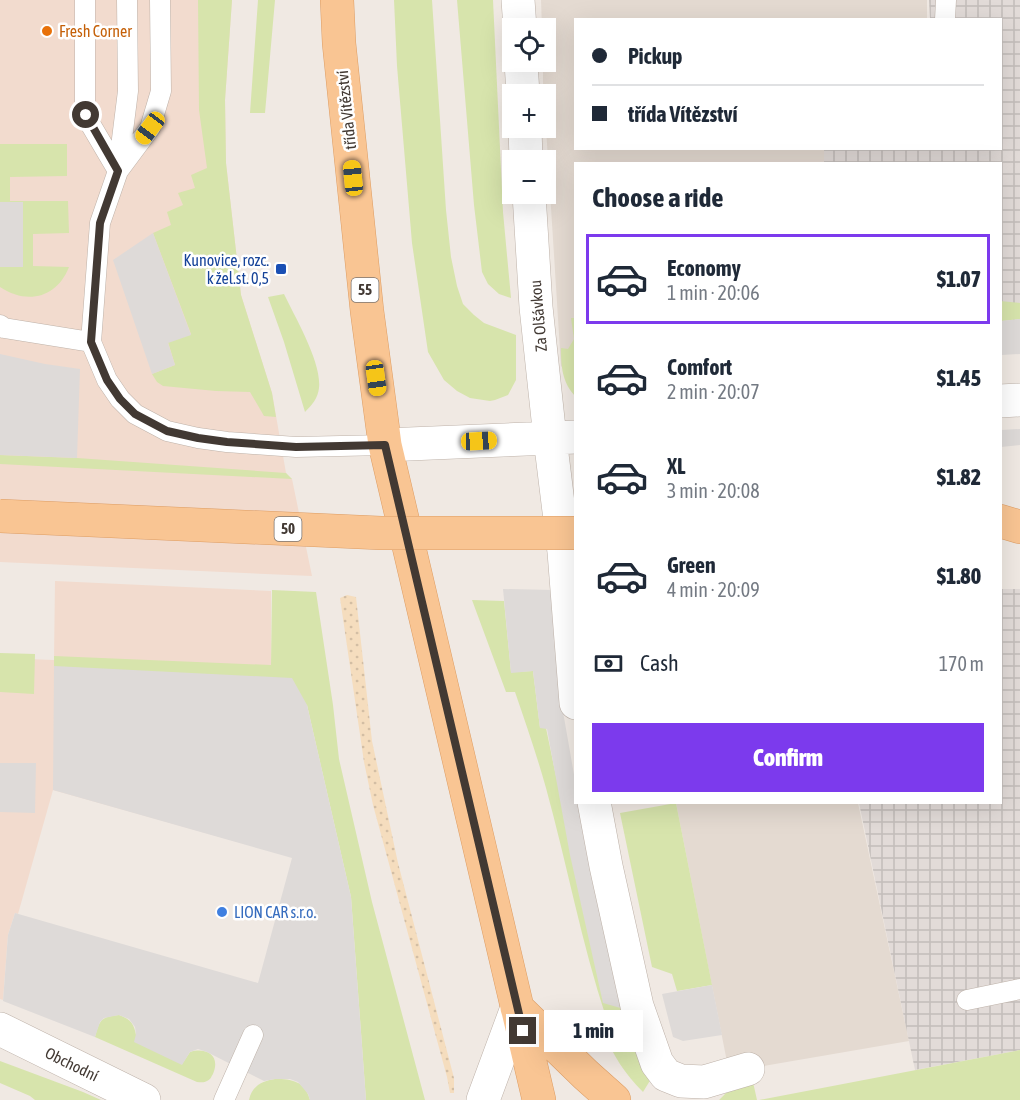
<!DOCTYPE html>
<html lang="en">
<head>
<meta charset="utf-8">
<style>
	:root { --surface:#fff; --page:#f6f6f7; --text:#1f2937; --muted:#747a83; --line:#e0e1e3; --accent:#7c3aed }
	body { margin:0; font-family:"Asap Condensed",sans-serif; background:var(--page); color:var(--text); height:100vh; display:flex; flex-direction:column; font-size:22px; white-space:nowrap }
	* { box-sizing:border-box; margin:0 }
	p { font-size:20px; color:var(--muted) }
	.icon { flex:none; width:33px; height:33px; fill:none; stroke:currentColor; stroke-width:2; stroke-linecap:round; stroke-linejoin:round }
	.map { position:relative; flex:1; overflow:hidden }
	.panel { position:absolute; left:574px; top:162px; width:428px; height:642px; display:flex; flex-direction:column; background:var(--surface); border-radius:0px; box-shadow:0 6px 24px #0002 }
	.panel>* { flex:none }
	.top-card { position:absolute; left:574px; top:18px; width:428px; height:132px; border-radius:0px; box-shadow:0 6px 24px #0002; display:grid; align-content:center; height:132px; padding:0 18px; background:var(--surface) }
	.fabs { position:absolute; left:502px; top:18px; display:grid; gap:12px }
	.fabs a { display:grid; place-items:center; width:54px; height:54px; border-radius:0px; background:var(--surface); box-shadow:0 6px 24px #0002; font-size:30px }
	.end { position:absolute; width:27px; height:27px; margin:-14px; border:8px solid #423933; background:#fff; box-shadow:0 0 0 3px #fff }
	.from { border-radius:50% }
	.bubble { position:absolute; height:42px; border-radius:0px; background:var(--surface); box-shadow:0 6px 24px #0002; font-size:20px; font-weight:800; line-height:42px; text-align:center }
	.car { position:absolute; width:18px; height:36px; margin:-18px -9px; border-radius:8px; box-shadow:0 0 4px 2px #0007; background:linear-gradient(#f5c518 24%,#345 0 40%,#f5c518 0 76%,#345 0 86%,#f5c518 0) }
	.top-card b { display:flex; align-items:center; gap:21px; height:57px; font-size:22px }
	.top-card b+b { border-top:2px solid var(--line) }
	.top-card i { width:15px; height:15px; background:var(--text) }
	ul { padding:0; list-style:none }
	li { display:flex; align-items:center; gap:18px; height:90px; margin:0 12px 9px; padding:0 6px; border:3px solid transparent; border-radius:0px }
	li div { flex:1 }
	li b { display:block; font-size:22px }
	li em { font-style:normal; font-weight:800 }
	li.on { border-color:var(--accent) }
	li>.icon { width:54px; height:54px; stroke-width:1.5 }
	h2 { padding:0 18px; font-size:27px; line-height:72px }
	.pay { display:flex; align-items:center; gap:15px; height:66px; padding:0 18px; font-size:22px }
	.pay p { margin-inline-start:auto }
	.button { display:flex; gap:12px; margin-top:auto; padding:12px 18px }
	.button a { flex:1; height:69px; border-radius:0px; background:var(--accent); color:#fff; font-size:24px; font-weight:800; line-height:69px; text-align:center }
	.map>svg:first-child { display:block }
	.residential { fill:#e4dad1 }
	.commercial { fill:#f2dbce }
	.industrial { fill:url(#industrial-grid) }
	.grass { fill:#d7e4ac }
	.sand { fill:url(#sand-dots) }
	.parking { fill:#dedad8 }
	.lines { fill:none; stroke-linecap:round; stroke-linejoin:round }
	.service-casing { stroke:#beb2a9; stroke-width:21 }
	.minor-casing { stroke:#beb2a9; stroke-width:34 }
	.primary-casing { stroke:#dd9d64; stroke-width:34 }
	.service { stroke:#fff; stroke-width:20 }
	.minor { stroke:#fff; stroke-width:33 }
	.primary { stroke:#f9c593; stroke-width:33 }
	.primary-bridge-casing { stroke:#dd9d64; stroke-width:34; stroke-linecap:butt }
	.primary-bridge { stroke:#f9c593; stroke-width:33 }
	.route { stroke:#423933; stroke-width:8 }
	.food-dot { fill:#e8710a; stroke:#fff; stroke-width:2 }
	.transit-dot { fill:#1a4fb4; stroke:#fff; stroke-width:2 }
	.shop-dot { fill:#3f7fe0; stroke:#fff; stroke-width:2 }
	.labels { text-anchor:middle; stroke-width:5; stroke-linejoin:round; paint-order:stroke }
	.shield { fill:#fff; stroke:#7b7470; stroke-width:1.5 }
	.shield-label { font-size:15px; font-weight:bold; fill:#423933 }
	.food-label { font-size:16px; fill:#c56008; stroke:#fff; text-anchor:start }
	.street-label { font-size:16px; fill:#423933; stroke:#fff }
	.transit-label { font-size:16px; fill:#164399; stroke:#fff; text-anchor:end }
	.shop-label { font-size:16px; fill:#366cbe; stroke:#fff; text-anchor:start }
</style>
</head>
<body>
<div class="map">
<svg width="1020" height="1100" viewBox="0 0 1020 1100">
	<defs>
		<pattern id="industrial-grid" width="8" height="8" patternUnits="userSpaceOnUse" patternTransform="scale(1.5)"><rect width="8" height="8" fill="#e2dbd8"/><path d="M0 4h8M4 0v8" fill="none" stroke="#c3bdba"/></pattern>
		<pattern id="sand-dots" width="8" height="8" patternUnits="userSpaceOnUse" patternTransform="scale(1.5)"><rect width="8" height="8" fill="#f5ddbe"/><path d="M2 2h.1M6 6h.1" fill="none" stroke="#d3bea4" stroke-width="1.8" stroke-linecap="round"/></pattern>
	</defs>
	<rect width="100%" height="100%" fill="#f0e9e3"/>
	<path class="residential" d="M541 0H927V19L576 20V148L824 149V163L576 164V380L561 366 546 128V94H543V62H546V28H542Z
		M676 803H858L909 1041 729 1072Z"/>
	<path class="commercial" d="M0 0H232L225 100 226 163 241 295 272 393 286 473 292 479 312 576 0 562Z
		M55 581 271 591V741L245 844 53 790 18 914 15 913 8 935 3 1000 0 999V658L54 660Z"/>
	<path class="industrial" d="M929 0H1020V319L1001 321 1000 164H824V149L1000 148V20L930 19Z
		M1001 589H1020V1050L915 1070 859 803 1000 802Z"/>
	<path class="grass" d="M198 0H232L225 100 226 163 241 295 272 393 276 417 264 416 250 392 216 391 163 386 157 382 152 374 175 365 168 342 191 334 153 233 171 225 167 212 183 205 178 193 195 188 191 175 207 168 199 110Z
		M258 0H275L265 113H250Z
		M394 0H432L446 210 451 257 457 286 463 304 474 315 484 323 516 335V380L508 395 495 400 490 401 470 398 457 391 444 380 428 352 412 243 397 66Z
		M457 0H493L503 212 511 298 499 294 488 284 482 272 474 205Z
		M0 144H67V176L10 177V201H68L69 233 33 234V266L69 267C57 298 27 305 0 287V267L23 266V203L0 202Z
		M284 294C295 317 322 363 319 388 318 398 312 405 305 412L284 342 268 297Z
		M1000 301 1020 303V319L1001 321Z
		M571 318H576V397C562 383 561 366 561 348L568 349 574 339Z
		M0 455 77 458 286 473 292 479 0 464Z
		M272 590 316 592 333 705 339 759 372 902 425 1100H366L351 897 307 705 54 667V656L271 665Z
		M472 600 504 601 511 672 533 671 540 728H546L556 776 624 1009 651 1079 643 1092C625 1074 612 1055 604 1031L610 1029C583 951 568 868 546 788 537 756 526 724 515 692H506Z
		M0 653 35 654 34 694 0 692Z
		M676 803 712 985 677 991 672 974 652 967 620 813Z
		M119 1015C130 1019 134 1023 136 1035L182 1064 190 1052C206 1047 221 1055 213 1074 211 1077 211 1079 207 1081 204 1083 200 1082 197 1082L95 1037C100 1020 100 1017 119 1015Z
		M1020 1050V1100H759Z
		M0 1061 83 1092 101 1100H35L30 1096 0 1083Z
		M275 1079C292 1079 305 1081 310 1100H249C252 1086 262 1081 275 1079Z
		M753 1082 757 1100H719L726 1093Z"/>
	<path class="sand" d="M347 595 356 597 372 741 398 863 454 1078V1093H450L447 1077 373 805 364 762 340 598Z"/>
	<path class="parking" d="M0 202H23V267H0Z
		M153 233 191 335 168 343 175 365 152 374 113 260Z
		M1020 319V354L1001 355V321Z
		M0 354 45 364 80 369 77 458 0 455Z
		M1020 429V445L1001 447V430Z
		M503 589 554 590 562 706 576 786V802L579 803 624 1009 603 1003 570 855 547 729 540 728 533 671 511 673Z
		M54 666 292 678 307 705 351 897 366 1100H310L308 1094 298 1082 290 1079H275L264 1081 207 1052 198 1049 190 1052 182 1065 134 1042 136 1034 135 1027 129 1019 119 1015 104 1018 100 1022 95 1037 3 1001 8 935 15 913 258 983 292 858 53 790Z
		M0 763H36L35 813 0 812Z
		M712 985 722 1035 683 1041 673 1037 662 994Z"/>
	<g class="lines">
		<g class="service-casing">
			<path id="service" d="M85 0V115L118 171 150 128 161 91 160 0
				M127 0 128 91 118 171 100 223 91 342 107 380 120 399 135 414 167 431 198 438 227 442 296 447 385 445
				M945 20 946 0
				M0 325 4 328 91 342
				M967 1000 1020 989
				M224 1100 253 1035"/>
		</g>
		<g class="minor-casing">
			<path id="minor" d="M518 0 520 28
				M521 62 523 94
				M525 128 526 160
				M529 194 536 307 550 438 564 552 576 703
				M1000 401 1020 400
				M385 445 576 437
				M594 802 606 866 637 1006 657 1063 666 1075 681 1081 704 1082 748 1069
				M0 1029 144 1100
				M483 1100 517 1008"/>
		</g>
		<g class="primary-casing">
			<path id="primary" d="M337 0 339 43 367 311 385 445 539 1100
				M1000 521 1020 527
				M517 1008 586 1075 614 1100"/>
		</g>
		<use href="#service" class="service"/>
		<use href="#minor" class="minor"/>
		<use href="#primary" class="primary"/>
		<g class="primary-bridge-casing">
			<path id="primary-bridge" d="M0 516 381 533H576"/>
		</g>
		<use href="#primary-bridge" class="primary-bridge"/>
	</g>
	<g class="lines">
		<path class="route" d="M86 115 118 171 100 223 91 342 107 380 120 399 135 414 167 431 198 438 227 442 296 447 385 445 523 1031"/>
	</g>
	<circle class="food-dot" cx="47" cy="31" r="6"/>
	<rect class="transit-dot" x="275" y="263" width="12" height="12" rx="3"/>
	<circle class="shop-dot" cx="222" cy="912" r="6"/>
	<g class="labels">
		<g class="shield">
			<rect x="351.5" y="278" width="27" height="24" rx="4.5"/>
			<rect x="274.5" y="517" width="27" height="24" rx="4.5"/>
		</g>
		<g class="shield-label">
			<text x="365" y="295">55</text>
			<text x="288" y="534">50</text>
		</g>
		<g class="food-label">
			<text x="59" y="37">Fresh Corner</text>
		</g>
		<g class="street-label">
			<text transform="translate(346 110) rotate(-96)" y="6">třída Vítězství</text>
			<text transform="translate(538 316) rotate(-95)" y="6">Za Olšávkou</text>
			<text transform="translate(72 1064) rotate(26)" y="6">Obchodní</text>
		</g>
		<g class="transit-label">
			<text x="269" y="266">Kunovice, rozc.<tspan x="269" dy="18">k žel.st. 0,5</tspan></text>
		</g>
		<g class="shop-label">
			<text x="234" y="918">LION CAR s.r.o.</text>
		</g>
	</g>
</svg>
<div class="fabs">
<a><svg class="icon" aria-label="locate" viewBox="0 0 24 24"><circle cx="12" cy="12" r="6"/><path d="M12 2v4M12 18v4M2 12h4M18 12h4"/></svg></a>
<a>+</a>
<a>−</a>
</div>
<i class="end from" style="left:86px;top:115px"></i>
<i class="end" style="left:523px;top:1031px"></i>
<div class="bubble" style="left:544px;top:1010px;width:99px">1 min</div>
<i class="car" style="left:150px;top:128px;rotate:217deg"></i>
<i class="car" style="left:353px;top:178px;rotate:354deg"></i>
<i class="car" style="left:376px;top:378px;rotate:172deg"></i>
<i class="car" style="left:479px;top:441px;rotate:87deg"></i>
<div class="top-card">
<b><i class="from"></i>Pickup</b>
<b><i></i>třída Vítězství</b>
</div>
<section class="panel">
<h2>Choose a ride</h2>
<ul>
<li class="on"><svg class="icon" aria-label="car" viewBox="0 0 24 24"><path d="M5 17H2v-5l4-1 3-4h7l3 4 3 1v5h-3M9 17h6M6 11h13"/><circle cx="7" cy="17" r="2"/><circle cx="17" cy="17" r="2"/></svg><div><b>Economy</b><p>1 min · 20:06</p></div><em>$1.07</em></li>
<li><svg class="icon" aria-label="car" viewBox="0 0 24 24"><path d="M5 17H2v-5l4-1 3-4h7l3 4 3 1v5h-3M9 17h6M6 11h13"/><circle cx="7" cy="17" r="2"/><circle cx="17" cy="17" r="2"/></svg><div><b>Comfort</b><p>2 min · 20:07</p></div><em>$1.45</em></li>
<li><svg class="icon" aria-label="car" viewBox="0 0 24 24"><path d="M5 17H2v-5l4-1 3-4h7l3 4 3 1v5h-3M9 17h6M6 11h13"/><circle cx="7" cy="17" r="2"/><circle cx="17" cy="17" r="2"/></svg><div><b>XL</b><p>3 min · 20:08</p></div><em>$1.82</em></li>
<li><svg class="icon" aria-label="car" viewBox="0 0 24 24"><path d="M5 17H2v-5l4-1 3-4h7l3 4 3 1v5h-3M9 17h6M6 11h13"/><circle cx="7" cy="17" r="2"/><circle cx="17" cy="17" r="2"/></svg><div><b>Green</b><p>4 min · 20:09</p></div><em>$1.80</em></li>
</ul>
<div class="pay"><svg class="icon" aria-label="cash" viewBox="0 0 24 24"><path d="M3 7h18v10H3z"/><circle cx="12" cy="12" r="2"/></svg>Cash<p>170 m</p></div>
<div class="button"><a>Confirm</a></div>
</section>
</div>
</body>
</html>
